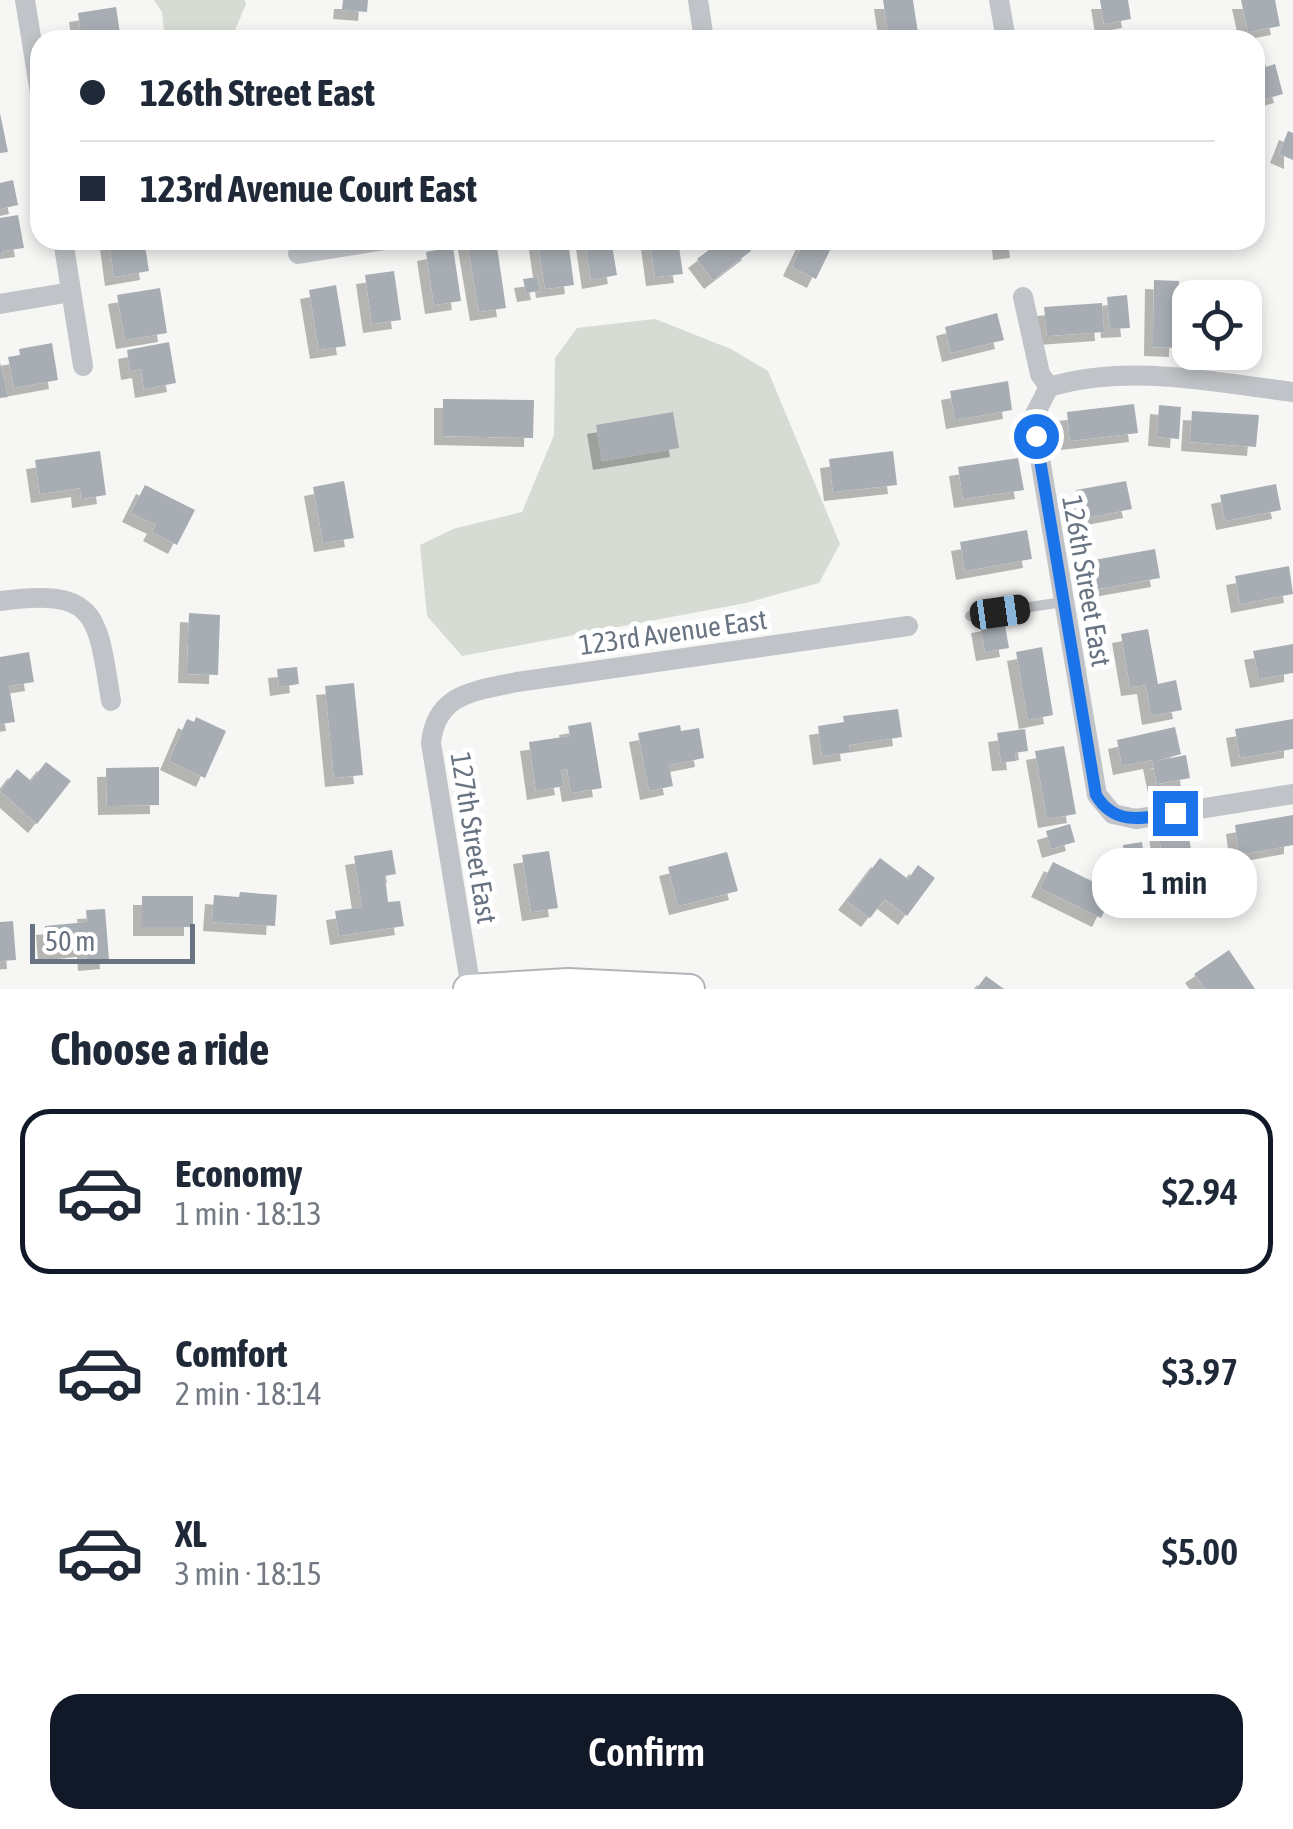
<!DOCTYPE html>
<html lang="en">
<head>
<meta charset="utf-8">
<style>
	:root { --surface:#fff; --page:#f6f6f7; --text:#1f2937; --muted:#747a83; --line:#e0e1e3; --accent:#111827 }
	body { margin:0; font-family:"Asap Condensed",sans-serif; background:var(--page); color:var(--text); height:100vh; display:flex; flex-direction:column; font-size:38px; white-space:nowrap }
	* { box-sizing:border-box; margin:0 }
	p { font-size:32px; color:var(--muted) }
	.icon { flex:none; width:55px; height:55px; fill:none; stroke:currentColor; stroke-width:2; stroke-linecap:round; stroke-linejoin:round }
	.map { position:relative; height:989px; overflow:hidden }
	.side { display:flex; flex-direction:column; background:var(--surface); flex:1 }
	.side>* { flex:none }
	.banner { position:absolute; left:30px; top:30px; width:1235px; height:220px; border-radius:30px; box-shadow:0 5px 15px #0003; display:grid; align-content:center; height:220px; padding:0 50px; background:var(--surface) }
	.fabs { position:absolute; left:1172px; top:280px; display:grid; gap:20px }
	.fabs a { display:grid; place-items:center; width:90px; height:90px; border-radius:20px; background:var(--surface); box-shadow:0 5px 15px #0003; font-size:50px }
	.scale { position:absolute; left:30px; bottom:25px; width:165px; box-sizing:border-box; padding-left:10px; border:5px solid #697482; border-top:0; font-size:28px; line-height:35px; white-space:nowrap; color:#697482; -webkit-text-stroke:8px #fff; paint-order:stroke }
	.end { position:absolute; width:45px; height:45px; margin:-22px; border:12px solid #1a73e8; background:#fff; box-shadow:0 0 0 5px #fff }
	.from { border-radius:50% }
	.bubble { position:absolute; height:70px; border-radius:30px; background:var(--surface); box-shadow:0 5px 15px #0003; font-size:32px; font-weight:600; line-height:70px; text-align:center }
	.car { position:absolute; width:30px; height:60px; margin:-30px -15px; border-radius:12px; box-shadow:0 0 8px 2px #0007; background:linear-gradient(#222 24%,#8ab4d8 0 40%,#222 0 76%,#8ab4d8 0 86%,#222 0) }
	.banner b { display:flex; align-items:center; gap:35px; height:95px; font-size:38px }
	.banner b+b { border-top:2px solid var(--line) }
	.banner i { width:25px; height:25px; background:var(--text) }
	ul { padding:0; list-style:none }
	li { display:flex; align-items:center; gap:30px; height:165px; margin:0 20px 15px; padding:0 30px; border:5px solid transparent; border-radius:30px }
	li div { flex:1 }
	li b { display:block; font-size:38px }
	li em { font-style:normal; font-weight:600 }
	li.on { border-color:var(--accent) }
	li>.icon { width:90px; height:90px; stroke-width:1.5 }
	h2 { padding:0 50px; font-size:45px; line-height:120px }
	.action { display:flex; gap:20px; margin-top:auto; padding:20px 50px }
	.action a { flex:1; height:115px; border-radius:30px; background:var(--accent); color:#fff; font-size:40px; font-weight:600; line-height:115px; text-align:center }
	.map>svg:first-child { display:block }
	.green { fill:#d6dbd4 }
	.building { fill:#a7adb3; filter:url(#shadow) }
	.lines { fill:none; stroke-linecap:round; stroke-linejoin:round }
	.secondary-casing { stroke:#b1b5ba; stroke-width:32 }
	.service { stroke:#c0c3c7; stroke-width:10 }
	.minor { stroke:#c0c3c7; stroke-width:20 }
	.secondary { stroke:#fff; stroke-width:28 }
	.route { stroke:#1a73e8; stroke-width:12 }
	.labels { text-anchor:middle; stroke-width:10; stroke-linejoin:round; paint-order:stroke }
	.street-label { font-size:28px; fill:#697482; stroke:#fff }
</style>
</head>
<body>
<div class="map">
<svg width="1293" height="989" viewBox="0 0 1293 989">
	<defs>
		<filter id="shadow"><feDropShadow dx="-9" dy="9" stdDeviation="0" flood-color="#0004"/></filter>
	</defs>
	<rect width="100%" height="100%" fill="#f6f7f4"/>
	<path class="green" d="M154 0H245L246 4 231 40H165L162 12Z
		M655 319 731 349 768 371 840 544 819 583 746 603 462 656 427 616 420 545 453 529 522 512 554 435 555 358 577 328Z"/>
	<path class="building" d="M343 0H368L367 12 342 10Z
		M883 0H913L919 40H889Z
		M1100 0H1128L1131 19 1104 24Z
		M1241 0H1275L1280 26 1248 32Z
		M116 7 121 40H82L78 13Z
		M949 32 950 40H925V35Z
		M1262 54 1266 67 1275 64 1283 94 1255 102V56Z
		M0 113 8 152 0 153Z
		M1288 131 1293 133V160L1279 154Z
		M13 180 18 205 0 209V183Z
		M18 215 24 248 3 251 0 258V218Z
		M109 240H144L149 271 114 277Z
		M496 240 506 308 479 312 467 241Z
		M568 240 574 285 545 289 538 241Z
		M585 240H611L617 275 591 280Z
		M650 240H678L683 274 655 277Z
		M722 240H743L751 251 713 280 697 259Z
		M805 240H835L816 279 792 267Z
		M1001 240H1018L1019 249 1002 251Z
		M453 247 461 301 434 305 426 252Z
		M394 271 401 320 372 324 365 275Z
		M537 277 540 291 526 293 523 279Z
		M1154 280 1179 281 1178 348 1153 347Z
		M336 285 346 346 319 350 309 290Z
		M160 288 167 333 125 340 117 295Z
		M1127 295 1130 328 1110 329 1107 297Z
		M1102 303 1104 332 1047 336 1044 307Z
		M1245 304H1253L1249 358 1222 356V352H1245Z
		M997 313 1004 340 951 353 945 327Z
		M169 342 176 383 144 389 141 369 130 371 127 350Z
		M52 343 58 380 14 388 8 357 20 355 19 349Z
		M0 362 8 397 0 398Z
		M1008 381 1012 410 955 420 950 391Z
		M443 399 534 400 533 438 443 436Z
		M1134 404 1138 433 1070 441 1067 412Z
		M1159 405 1181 407 1179 439 1157 437Z
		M1192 411 1259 415 1256 447 1190 442Z
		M673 412 679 448 602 461 596 425Z
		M100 451 106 495 81 499 80 488 40 494 35 460Z
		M893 451 897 485 833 492 829 459Z
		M1018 458 1024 490 963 499 958 467Z
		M344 481 354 538 323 543 313 487Z
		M1126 481 1132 509 1081 519 1076 490Z
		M1276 484 1281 510 1225 521 1220 495Z
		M145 485 195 510 177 545 152 532 156 525 131 513Z
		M1027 530 1032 559 965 571 960 542Z
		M1155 549 1160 578 1092 590 1088 561Z
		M1289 566 1293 594 1240 604 1235 576Z
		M189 613 220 615 218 675 187 674Z
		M1004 620 1009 648 985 652 980 624Z
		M1148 629 1158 684 1176 680 1182 710 1151 716 1146 685 1130 687 1121 634Z
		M1293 644V673L1259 679 1253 651Z
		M1042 647 1053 715 1028 720 1016 652Z
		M29 652 34 682 9 686 15 722 0 724V657Z
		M297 667 299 684 279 687 277 669Z
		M354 683 363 775 334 778 325 686Z
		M898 709 902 737 849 745 850 752 822 756 818 726 844 722 843 716Z
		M196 717 226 731 205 778 169 761 187 719 194 722Z
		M1293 719V749L1240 758 1235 729Z
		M591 722 602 788 571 793 567 769 561 770 564 786 536 791 529 742 570 736 568 726Z
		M680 725 681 731 699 728 704 758 669 765 673 786 649 791 638 733Z
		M1175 727 1181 754 1156 761 1186 755 1190 778 1157 784 1152 760 1122 766 1117 740Z
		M1025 729 1028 751 1015 753 1016 761 1001 762 997 733Z
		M1064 746 1076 814 1047 819 1035 751Z
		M46 762 71 781 37 824 0 791 17 769 31 781Z
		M159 767V805L107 806 106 768Z
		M1293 815V845L1239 855 1235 825Z
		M1070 824 1075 842 1051 849 1046 831Z
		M1187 825 1198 893 1169 898 1158 830Z
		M1142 842 1145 867 1126 869 1123 845Z
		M392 850 396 874 385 876 388 902 400 901 404 926 339 936 335 911 362 907 354 856Z
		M549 851 558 908 531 912 522 855Z
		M727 852 738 891 678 906 668 867Z
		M880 858 908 879 918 865 935 878 907 916 885 899 870 918 847 901Z
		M1053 862 1114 892 1101 918 1040 888Z
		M1239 863 1242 887 1220 891 1216 867Z
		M240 892 277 895 275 926 212 922 214 895 239 897Z
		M142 896H193V927H142Z
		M105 909 109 960 87 962 86 948 47 952 45 926 87 922 86 910Z
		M13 921 16 960 0 961V922Z
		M1229 950 1255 989H1205L1194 974Z
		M986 976 1004 989H976Z"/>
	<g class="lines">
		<g class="secondary-casing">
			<path id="secondary" d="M468 989 568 983 690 989"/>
		</g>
		<path class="service" d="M970 616 1063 602"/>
		<path class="minor" d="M25 0 40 93
			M698 0 704 40
			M999 0 1006 40
			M63 240 83 366
			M298 254 385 240
			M1023 297 1040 374 1049 387 1035 414 1036 435 1097 795 1113 814 1136 819 1293 794
			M0 304 71 292
			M1049 387C1128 363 1213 382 1293 392
			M0 601C98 588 97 614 111 701
			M471 989 431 743C436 693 475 691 517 682L908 626"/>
		<use href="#secondary" class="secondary"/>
	</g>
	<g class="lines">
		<path class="route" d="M1036 436 1096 795C1115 827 1144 818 1175 813"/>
	</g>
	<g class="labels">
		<g class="street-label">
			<text transform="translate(1087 581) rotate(80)" y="10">126th Street East</text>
			<text transform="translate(673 632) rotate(-8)" y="10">123rd Avenue East</text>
			<text transform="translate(474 838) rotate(81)" y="10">127th Street East</text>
		</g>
	</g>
</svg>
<div class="fabs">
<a><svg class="icon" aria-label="locate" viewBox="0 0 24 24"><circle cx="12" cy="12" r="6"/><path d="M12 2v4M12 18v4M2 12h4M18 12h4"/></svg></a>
</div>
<div class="scale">50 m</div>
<i class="end from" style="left:1036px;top:436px"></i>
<i class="end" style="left:1175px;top:813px"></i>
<div class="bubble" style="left:1092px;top:848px;width:165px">1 min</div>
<i class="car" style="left:1000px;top:612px;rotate:82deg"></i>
<div class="banner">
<b><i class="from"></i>126th Street East</b>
<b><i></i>123rd Avenue Court East</b>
</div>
</div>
<section class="side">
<h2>Choose a ride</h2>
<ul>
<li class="on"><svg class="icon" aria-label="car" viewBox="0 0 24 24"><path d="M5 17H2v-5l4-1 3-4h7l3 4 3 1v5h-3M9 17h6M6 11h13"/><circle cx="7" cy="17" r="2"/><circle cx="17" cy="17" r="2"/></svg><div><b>Economy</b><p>1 min · 18:13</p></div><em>$2.94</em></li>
<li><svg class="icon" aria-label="car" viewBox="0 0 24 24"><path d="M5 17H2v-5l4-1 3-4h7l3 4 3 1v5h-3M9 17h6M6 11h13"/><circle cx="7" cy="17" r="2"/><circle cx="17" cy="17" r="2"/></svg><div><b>Comfort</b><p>2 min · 18:14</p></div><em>$3.97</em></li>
<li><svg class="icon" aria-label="car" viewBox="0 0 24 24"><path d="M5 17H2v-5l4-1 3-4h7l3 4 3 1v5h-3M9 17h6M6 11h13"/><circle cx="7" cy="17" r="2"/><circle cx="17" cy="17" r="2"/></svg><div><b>XL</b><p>3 min · 18:15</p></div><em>$5.00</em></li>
</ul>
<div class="action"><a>Confirm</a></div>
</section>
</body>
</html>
